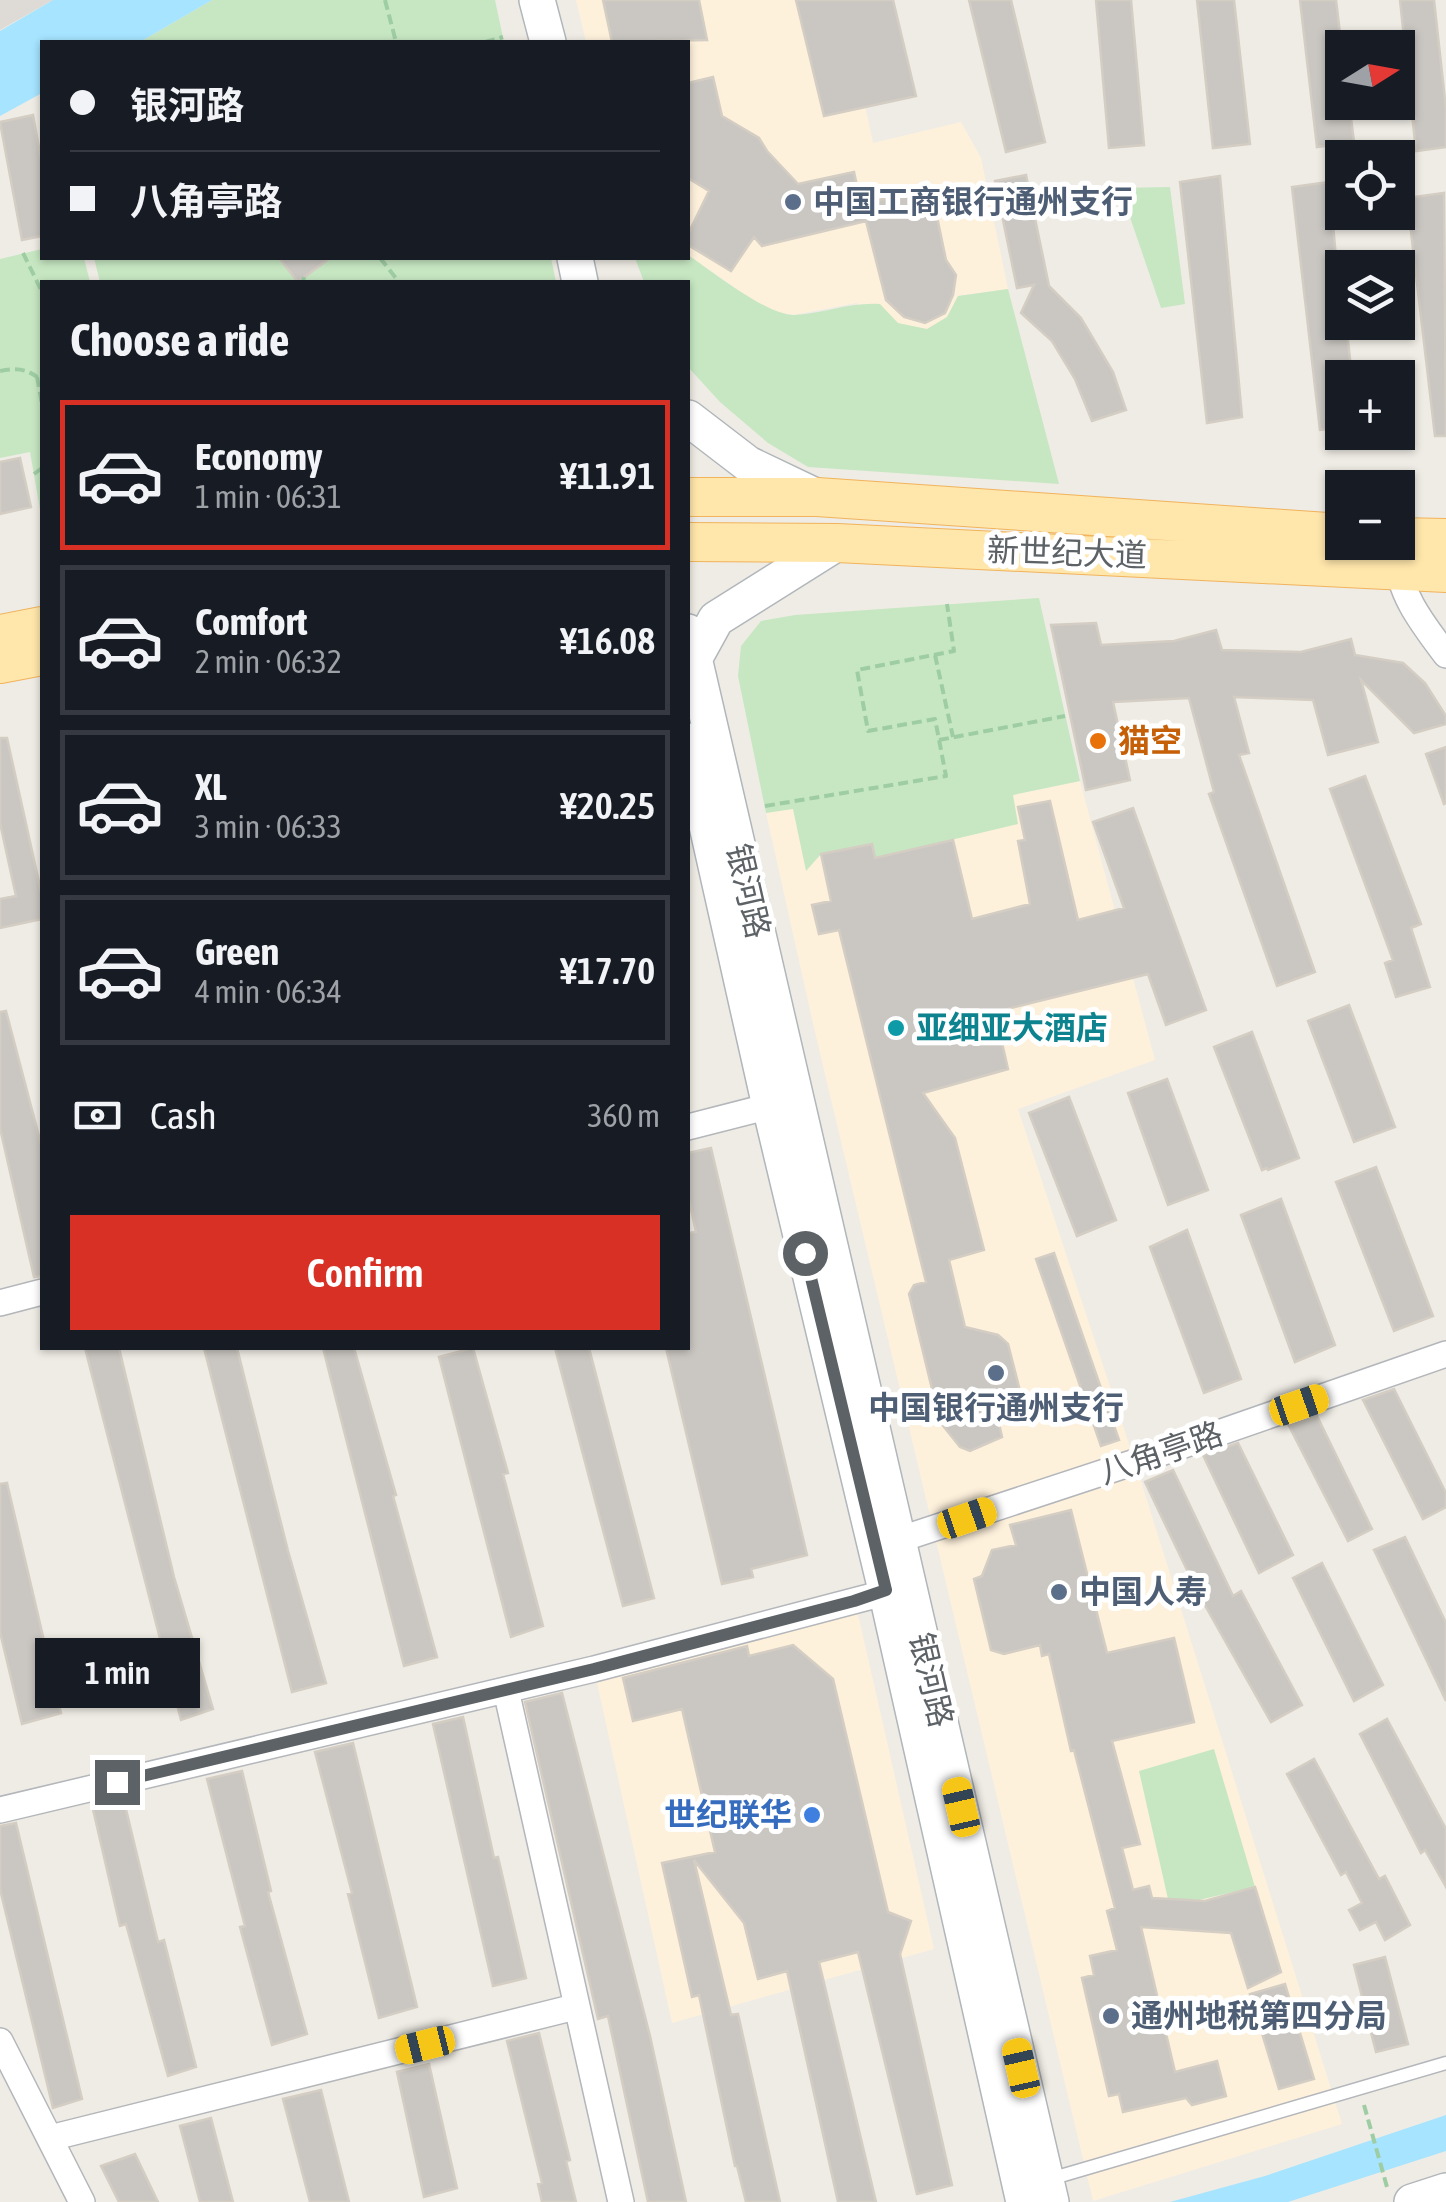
<!DOCTYPE html>
<html lang="en">
<head>
<meta charset="utf-8">
<style>
	:root { --surface:#171b24; --page:#242831; --text:#f1f3f6; --muted:#9ea1a6; --line:#363941; --accent:#d93025 }
	body { margin:0; font-family:"Asap Condensed","Noto Sans SC",sans-serif; background:var(--page); color:var(--text); height:100vh; display:flex; flex-direction:column; font-size:38px; white-space:nowrap }
	* { box-sizing:border-box; margin:0 }
	p { font-size:32px; color:var(--muted) }
	.icon { flex:none; width:55px; height:55px; fill:none; stroke:currentColor; stroke-width:2; stroke-linecap:round; stroke-linejoin:round }
	.map { position:relative; flex:1; overflow:hidden }
	.drawer { position:absolute; left:40px; top:280px; width:650px; height:1070px; display:flex; flex-direction:column; background:var(--surface); border-radius:0px; box-shadow:0 2px 8px #0004 }
	.drawer>* { flex:none }
	.guide { position:absolute; left:40px; top:40px; width:650px; height:220px; border-radius:0px; box-shadow:0 2px 8px #0004; display:grid; align-content:center; height:220px; padding:0 30px; background:var(--surface) }
	.needle { width:65px; rotate:79deg }
	.tools { position:absolute; left:1325px; top:30px; display:grid; gap:20px }
	.tools a { display:grid; place-items:center; width:90px; height:90px; border-radius:0px; background:var(--surface); box-shadow:0 2px 8px #0004; font-size:50px }
	.end { position:absolute; width:45px; height:45px; margin:-22px; border:12px solid #5d6266; background:#fff; box-shadow:0 0 0 5px #fff }
	.from { border-radius:50% }
	.bubble { position:absolute; height:70px; border-radius:0px; background:var(--surface); box-shadow:0 2px 8px #0004; font-size:32px; font-weight:600; line-height:70px; text-align:center }
	.car { position:absolute; width:30px; height:60px; margin:-30px -15px; border-radius:12px; box-shadow:0 0 8px 2px #0007; background:linear-gradient(#f5c518 24%,#345 0 40%,#f5c518 0 76%,#345 0 86%,#f5c518 0) }
	.guide b { display:flex; align-items:center; gap:35px; height:95px; font-size:38px }
	.guide b+b { border-top:2px solid var(--line) }
	.guide i { width:25px; height:25px; background:var(--text) }
	ul { padding:0; list-style:none }
	li { display:flex; align-items:center; gap:30px; height:150px; margin:0 20px 15px; padding:0 10px; border:5px solid var(--line); border-radius:0px }
	li div { flex:1 }
	li b { display:block; font-size:38px }
	li em { font-style:normal; font-weight:600 }
	li.on { border-color:var(--accent) }
	li>.icon { width:90px; height:90px; stroke-width:1.5 }
	h2 { padding:0 30px; font-size:45px; line-height:120px }
	.pay { display:flex; align-items:center; gap:25px; height:110px; padding:0 30px; font-size:38px }
	.pay p { margin-inline-start:auto }
	.action { display:flex; gap:20px; margin-top:auto; padding:20px 30px }
	.action a { flex:1; height:115px; border-radius:0px; background:var(--accent); color:#fff; font-size:40px; font-weight:600; line-height:115px; text-align:center }
	.map>svg:first-child { display:block }
	.commercial { fill:#fef1dc }
	.industrial { fill:#dedbd7 }
	.green { fill:#c7e7c2 }
	.water { fill:#a6e4ff }
	.building { fill:#cac7c2; stroke:#d4cdc3; stroke-width:2.5 }
	.lines { fill:none; stroke-linecap:round; stroke-linejoin:round }
	.lane-casing { stroke:#b3b6ba; stroke-width:15 }
	.street-casing { stroke:#b3b6ba; stroke-width:28 }
	.secondary-casing { stroke:#b1b6ba; stroke-width:38 }
	.primary-casing { stroke:#f1b35c; stroke-width:40 }
	.path { stroke:#9ecda4; stroke-width:4; stroke-dasharray:10 5; stroke-linecap:butt }
	.lane { stroke:#fff; stroke-width:12 }
	.street { stroke:#fff; stroke-width:25 }
	.secondary { stroke:#fff; stroke-width:35 }
	.primary { stroke:#ffe6ab; stroke-width:38 }
	.route { stroke:#5d6266; stroke-width:12 }
	.service-dot { fill:#5c6f8a; stroke:#fff; stroke-width:4 }
	.food-dot { fill:#e8710a; stroke:#fff; stroke-width:4 }
	.culture-dot { fill:#0f9aa8; stroke:#fff; stroke-width:4 }
	.shop-dot { fill:#3f7fe0; stroke:#fff; stroke-width:4 }
	.labels { text-anchor:middle; stroke-width:10; stroke-linejoin:round; paint-order:stroke }
	.service-label { font-size:32px; font-weight:bold; fill:#4e5e75; stroke:#fff; text-anchor:start }
	.street-label { font-size:32px; fill:#5d6266; stroke:#fff }
	.food-label { font-size:32px; font-weight:bold; fill:#c56008; stroke:#fff; text-anchor:start }
	.culture-label { font-size:32px; font-weight:bold; fill:#0d838f; stroke:#fff; text-anchor:start }
	.shop-label { font-size:32px; font-weight:bold; fill:#366cbe; stroke:#fff; text-anchor:end }
</style>
</head>
<body>
<div class="map">
<svg width="1446" height="2202" viewBox="0 0 1446 2202">
	<rect width="100%" height="100%" fill="#efece5"/>
	<path class="commercial" d="M576 0H843L873 143 961 122 981 158 1008 289 958 296 947 317 927 329 898 324 856 303 793 315 767 310 688 255V42H586Z
		M1080 781 1155 1060 1018 1109 1135 1462 1342 2124 1093 2201 815 1032 766 813 793 808 807 870 821 854 872 844 875 858 1017 824 1013 795Z
		M855 1601 934 1949 672 2023 594 1669Z"/>
	<path class="industrial" d="M0 0H53L0 30Z"/>
	<path class="green" d="M212 0H495L504 42H140Z
		M1170 187 1185 304 1161 308 1120 188Z
		M42 249V258H84L90 282H42V521L30 452 0 458V259Z
		M688 255C713 272 768 316 795 315 825 313 850 302 880 304L898 323 927 329 947 317 958 296 1008 289 1059 484 808 467 768 443 720 402 688 367V282H644L635 258Z
		M94 258H551L556 282H100Z
		M1039 598 1080 781 1013 795 1018 824 875 858 872 844 821 854 806 871 793 809 766 813 738 676 741 646 761 621 795 615Z
		M1214 1749 1255 1887 1199 1900 1168 1899 1139 1771Z"/>
	<path class="water" d="M53 0H212L140 42H42V93L0 116V31Z
		M1446 2115V2151L1288 2202H1170L1265 2176Z"/>
	<path class="building" d="M603 0H699L707 40 612 42Z
		M796 0H893L916 96 824 116Z
		M969 0H1011L1045 142 1006 152Z
		M1096 0H1131L1144 145 1109 148Z
		M1197 0H1234L1250 144 1213 148Z
		M1300 0H1336L1342 50V102H1349L1354 142 1317 147Z
		M1400 0H1434L1446 109V147L1416 151Z
		M713 77 722 116 759 138 767 151 798 184 854 172 861 204 931 188 946 260 956 275 953 295 945 313 925 323 904 317 886 300 866 221 762 246 754 237 731 271 688 245V234L709 191 688 178V83Z
		M33 115 42 164V236L22 240 0 122Z
		M1026 175 1049 286 1081 318 1113 372 1126 410 1092 421 1075 379 1052 341 1021 313 1034 285 1017 288 995 181Z
		M1220 176 1242 417 1207 423 1180 182Z
		M1329 182 1342 322H1346L1352 378H1342V428L1320 430 1292 187Z
		M1444 193 1446 436H1435L1407 198Z
		M279 258H330L298 282Z
		M20 458 31 507 0 514V462Z
		M1096 623 1101 645 1174 641 1216 630 1222 650 1301 652 1351 639 1355 655 1403 663 1425 683 1446 716V724L1414 733 1361 680 1378 742 1328 755 1313 700 1234 697 1249 753 1239 755 1315 972 1277 986 1209 794 1214 792 1189 698 1113 702 1130 780 1086 790 1051 625Z
		M0 738H7L42 896V919L0 928V899L16 896 0 823Z
		M1446 747V803L1444 804 1426 754Z
		M1365 776 1421 924 1411 928 1430 987 1396 997 1385 963 1393 960 1330 789Z
		M1050 801 1078 920 1124 908 1093 822 1133 808 1206 1010 1166 1025 1148 974 995 1012 1008 1069 923 1093 955 1138 984 1250 949 1260 965 1327 998 1335 1008 1344 1020 1391 1018 1403 1010 1418 998 1419 1002 1437 970 1451 960 1447 940 1422 909 1294 914 1285 926 1282 839 930 819 934 812 905 831 901 821 854 872 844 875 858 953 840 972 919 1030 904 1018 841 1025 840 1018 807Z
		M1349 1005 1395 1127 1354 1142 1308 1021Z
		M6 1011 42 1148V1276L34 1277 0 1128V1012Z
		M1252 1032 1299 1158 1268 1170 1267 1168 1262 1170 1214 1047Z
		M1167 1079 1208 1190 1168 1205 1128 1093Z
		M1069 1097 1116 1220 1077 1236 1029 1113Z
		M711 1148 807 1555 751 1569 753 1577 722 1584 666 1348H688V1233L696 1232 688 1195V1153Z
		M1376 1167 1433 1316 1394 1331 1336 1182Z
		M1281 1199 1335 1345 1295 1362 1241 1215Z
		M1187 1230 1241 1379 1204 1393 1150 1247Z
		M1054 1253 1119 1440 1101 1446 1036 1259Z
		M85 1348H119L174 1577 213 1709 181 1720Z
		M204 1348H237L288 1551 326 1683 292 1692Z
		M323 1348H354L396 1495 393 1496 437 1657 404 1666Z
		M473 1348 508 1473 503 1474 543 1626 511 1637 439 1357Z
		M555 1348H589L654 1598 623 1606Z
		M1394 1389 1446 1493V1507L1423 1519 1363 1400Z
		M1317 1416 1372 1529 1348 1541 1289 1426Z
		M1238 1443 1293 1555 1259 1573 1203 1455Z
		M1173 1470 1233 1596 1241 1591 1302 1705 1271 1722 1198 1593 1145 1482Z
		M7 1483 61 1713 22 1724 0 1632V1484Z
		M1071 1510 1107 1653 1174 1638 1194 1722 1112 1741 1140 1844 1122 1848 1133 1890 1149 1886 1152 1898 1205 1901 1255 1887 1281 1972 1248 1988 1231 1933 1141 1927 1175 2072 1217 2061 1226 2096 1192 2105 1186 2098 1123 2112 1119 2094 1109 2096 1082 1978 1094 1975 1090 1956 1117 1950 1107 1911 1115 1908 1074 1750 1071 1751 1049 1654 1042 1656 1040 1645 1004 1654 991 1650 974 1579 982 1576 992 1550 1016 1545 1010 1525Z
		M1405 1537 1446 1623V1701L1374 1550Z
		M1322 1563 1383 1685 1354 1701 1293 1578Z
		M793 1645 833 1679 888 1912 911 1921 900 1954 952 2185 917 2194 858 1952 819 1962 876 2202H838L787 1971 758 1979 744 1923 694 1860 731 2015 738 2014 780 2202H746L737 2166H735L699 1995 692 1997 662 1863 715 1852 682 1709 633 1721 623 1678 747 1646 749 1656Z
		M562 1693 650 2036 686 2202H648L608 2016 598 2019 525 1702Z
		M463 1717 494 1858 498 1857 526 1978 493 1986 433 1724Z
		M1387 1719 1446 1829V1887L1425 1850 1421 1853 1360 1734Z
		M353 1743 417 2007 379 2018 348 1894 352 1893 315 1752Z
		M1314 1759 1379 1879 1385 1876 1410 1925 1385 1940 1376 1922 1360 1930 1349 1910 1362 1903 1346 1872 1341 1875 1287 1774Z
		M242 1771 271 1891 268 1892 307 2034 272 2045 240 1927 245 1926 207 1779Z
		M123 1797 158 1942 164 1940 196 2067 168 2076 126 1924 120 1926 92 1805Z
		M16 1823 82 2099 53 2108 0 1889V1826Z
		M1385 1957 1408 2044 1376 2052 1354 1965Z
		M1285 1984 1314 2079 1279 2089 1250 1994Z
		M539 2033 570 2160 566 2161 576 2202H542L538 2184 542 2183 507 2041Z
		M429 2064 457 2188 424 2197 397 2072Z
		M321 2090 349 2202H310L283 2099Z
		M211 2118 233 2202H200L180 2126Z
		M135 2154 158 2202H119L101 2166Z"/>
	<g class="lines">
		<g class="lane-casing">
			<path id="lane" d="M1050 2179 1446 2063"/>
		</g>
		<g class="street-casing">
			<path id="street" d="M1398 557C1397 593 1426 628 1446 655
				M688 1127 770 1106
				M0 1303 42 1292
				M883 1545 1135 1462 1446 1354
				M506 1690 621 2202
				M0 1810 594 1669 903 1588
				M0 2041 82 2202
				M50 2138 575 2007"/>
		</g>
		<g class="secondary-casing">
			<path id="secondary" d="M537 0 548 42
				M575 258 580 282
				M688 418 748 464 817 497
				M688 632 1051 2202
				M694 659 716 619 837 543
				M688 741 770 1106 886 1590 1024 2202
				M1412 2202 1446 2191"/>
		</g>
		<g class="primary-casing">
			<path id="primary" d="M688 497H817L1342 533
				M1398 537 1446 538
				M688 542 837 543 1446 573
				M0 634 42 626
				M0 664 42 656"/>
		</g>
		<path class="path" d="M385 0 396 42
			M485 42 503 37
			M23 253 42 292
			M380 258 399 282
			M303 282 304 277
			M0 371C14 368 25 368 37 377L42 375
			M37 377 42 404
			M34 474 42 468
			M935 655 953 737
			M939 740 1065 716
			M765 806 946 776 935 719 868 731 857 670 954 651 947 604
			M1364 2105 1387 2187"/>
		<use href="#lane" class="lane"/>
		<use href="#street" class="street"/>
		<use href="#secondary" class="secondary"/>
		<use href="#primary" class="primary"/>
	</g>
	<g class="lines">
		<path class="route" d="M117 1782 594 1669 854 1601 886 1590 805 1253"/>
	</g>
	<g class="service-dot">
		<circle cx="793" cy="202" r="10"/>
		<circle cx="996" cy="1373" r="10"/>
		<circle cx="1059" cy="1592" r="10"/>
		<circle cx="1111" cy="2016" r="10"/>
	</g>
	<circle class="food-dot" cx="1098" cy="741" r="10"/>
	<circle class="culture-dot" cx="896" cy="1028" r="10"/>
	<circle class="shop-dot" cx="812" cy="1815" r="10"/>
	<g class="labels">
		<g class="service-label">
			<text x="813" y="213">中国工商银行通州支行</text>
			<text x="996" y="1419" text-anchor="middle">中国银行通州支行</text>
			<text x="1079" y="1603">中国人寿</text>
			<text x="1131" y="2027">通州地税第四分局</text>
		</g>
		<g class="street-label">
			<text transform="translate(1067 553) rotate(2)" y="11">新世纪大道</text>
			<text transform="translate(748 891) rotate(77)" y="11">银河路</text>
			<text transform="translate(1161 1453) rotate(-19)" y="11">八角亭路</text>
			<text transform="translate(931 1680) rotate(77)" y="11">银河路</text>
		</g>
		<g class="food-label">
			<text x="1118" y="752">猫空</text>
		</g>
		<g class="culture-label">
			<text x="916" y="1039">亚细亚大酒店</text>
		</g>
		<g class="shop-label">
			<text x="792" y="1826">世纪联华</text>
		</g>
	</g>
</svg>
<div class="tools">
<a><svg class="needle" viewBox="-14 -14 28 28"><path d="M0-13l5 13h-10z" fill="#e53935"/><path d="M0 13l5-13h-10z" fill="#9ea1a6"/></svg></a>
<a><svg class="icon" aria-label="locate" viewBox="0 0 24 24"><circle cx="12" cy="12" r="6"/><path d="M12 2v4M12 18v4M2 12h4M18 12h4"/></svg></a>
<a><svg class="icon" aria-label="layers" viewBox="0 0 24 24"><path d="M12 4l9 5-9 5-9-5zM3 14l9 5 9-5"/></svg></a>
<a>+</a>
<a>−</a>
</div>
<i class="end from" style="left:805px;top:1253px"></i>
<i class="end" style="left:117px;top:1782px"></i>
<div class="bubble" style="left:35px;top:1638px;width:165px">1 min</div>
<i class="car" style="left:1299px;top:1405px;rotate:71deg"></i>
<i class="car" style="left:967px;top:1518px;rotate:71deg"></i>
<i class="car" style="left:961px;top:1807px;rotate:347deg"></i>
<i class="car" style="left:425px;top:2045px;rotate:256deg"></i>
<i class="car" style="left:1021px;top:2068px;rotate:347deg"></i>
<div class="guide">
<b><i class="from"></i>银河路</b>
<b><i></i>八角亭路</b>
</div>
<section class="drawer">
<h2>Choose a ride</h2>
<ul>
<li class="on"><svg class="icon" aria-label="car" viewBox="0 0 24 24"><path d="M5 17H2v-5l4-1 3-4h7l3 4 3 1v5h-3M9 17h6M6 11h13"/><circle cx="7" cy="17" r="2"/><circle cx="17" cy="17" r="2"/></svg><div><b>Economy</b><p>1 min · 06:31</p></div><em>¥11.91</em></li>
<li><svg class="icon" aria-label="car" viewBox="0 0 24 24"><path d="M5 17H2v-5l4-1 3-4h7l3 4 3 1v5h-3M9 17h6M6 11h13"/><circle cx="7" cy="17" r="2"/><circle cx="17" cy="17" r="2"/></svg><div><b>Comfort</b><p>2 min · 06:32</p></div><em>¥16.08</em></li>
<li><svg class="icon" aria-label="car" viewBox="0 0 24 24"><path d="M5 17H2v-5l4-1 3-4h7l3 4 3 1v5h-3M9 17h6M6 11h13"/><circle cx="7" cy="17" r="2"/><circle cx="17" cy="17" r="2"/></svg><div><b>XL</b><p>3 min · 06:33</p></div><em>¥20.25</em></li>
<li><svg class="icon" aria-label="car" viewBox="0 0 24 24"><path d="M5 17H2v-5l4-1 3-4h7l3 4 3 1v5h-3M9 17h6M6 11h13"/><circle cx="7" cy="17" r="2"/><circle cx="17" cy="17" r="2"/></svg><div><b>Green</b><p>4 min · 06:34</p></div><em>¥17.70</em></li>
</ul>
<div class="pay"><svg class="icon" aria-label="cash" viewBox="0 0 24 24"><path d="M3 7h18v10H3z"/><circle cx="12" cy="12" r="2"/></svg>Cash<p>360 m</p></div>
<div class="action"><a>Confirm</a></div>
</section>
</div>
</body>
</html>
